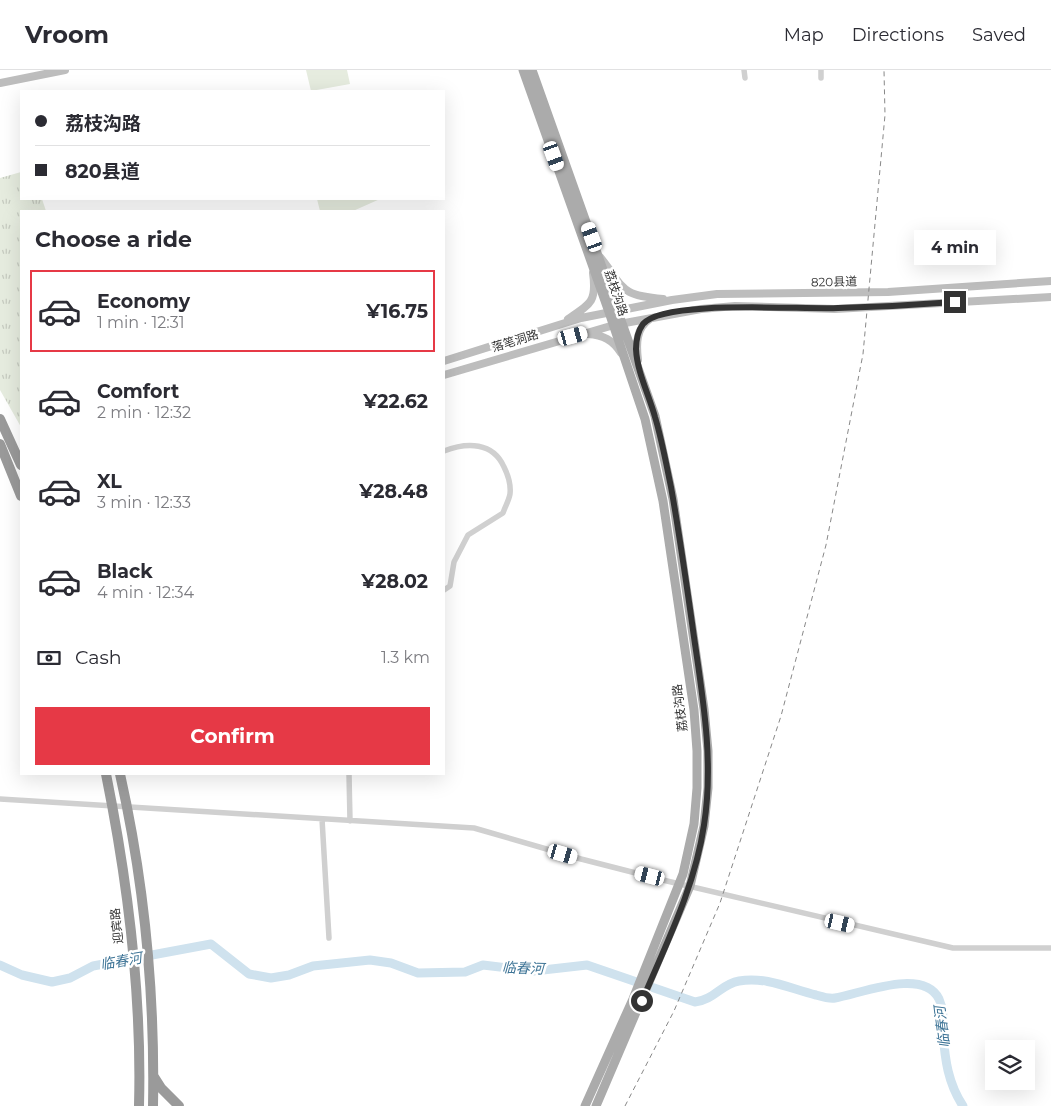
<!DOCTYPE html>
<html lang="en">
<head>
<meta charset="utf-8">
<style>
	:root { --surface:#fff; --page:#f2f2f3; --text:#2b2b33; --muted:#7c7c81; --line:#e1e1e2; --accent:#e63946 }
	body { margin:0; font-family:Montserrat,"Noto Sans SC",sans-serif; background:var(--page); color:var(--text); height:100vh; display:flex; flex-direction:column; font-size:19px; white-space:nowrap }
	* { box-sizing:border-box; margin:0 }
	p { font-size:16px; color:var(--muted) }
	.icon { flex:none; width:28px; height:28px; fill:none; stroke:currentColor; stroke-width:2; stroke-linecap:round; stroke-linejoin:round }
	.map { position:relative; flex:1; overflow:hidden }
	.drawer { position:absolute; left:20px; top:140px; width:425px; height:565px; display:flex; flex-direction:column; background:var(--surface); border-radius:0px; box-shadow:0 5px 20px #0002 }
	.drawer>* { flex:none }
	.guide { position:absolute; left:20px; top:20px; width:425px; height:110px; border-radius:0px; box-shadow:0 5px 20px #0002; display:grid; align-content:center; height:110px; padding:0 15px; background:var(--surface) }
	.buttons { position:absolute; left:985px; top:970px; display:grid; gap:10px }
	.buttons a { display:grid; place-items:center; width:50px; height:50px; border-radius:0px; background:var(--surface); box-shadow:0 5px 20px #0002; font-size:25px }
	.end { position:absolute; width:22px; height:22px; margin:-11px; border:6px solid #333; background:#fff; box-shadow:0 0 0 2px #fff }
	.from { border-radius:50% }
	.bubble { position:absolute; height:35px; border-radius:0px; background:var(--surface); box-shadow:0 5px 20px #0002; font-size:16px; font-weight:700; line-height:35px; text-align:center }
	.car { position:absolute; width:15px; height:30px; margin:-15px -8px; border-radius:6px; box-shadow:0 0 4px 1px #0007; background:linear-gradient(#fff 24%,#345 0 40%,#fff 0 76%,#345 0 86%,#fff 0) }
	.guide b { display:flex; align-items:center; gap:18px; height:48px; font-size:19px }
	.guide b+b { border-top:1px solid var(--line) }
	.guide i { width:12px; height:12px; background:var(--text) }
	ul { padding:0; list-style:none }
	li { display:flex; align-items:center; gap:15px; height:82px; margin:0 10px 8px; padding:0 5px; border:2px solid transparent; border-radius:0px }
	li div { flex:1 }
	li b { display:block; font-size:19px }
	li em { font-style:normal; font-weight:700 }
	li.current { border-color:var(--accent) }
	li>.icon { width:45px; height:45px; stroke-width:1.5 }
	h2 { padding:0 15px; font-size:22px; line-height:60px }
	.pay { display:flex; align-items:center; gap:12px; height:55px; padding:0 15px; font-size:19px }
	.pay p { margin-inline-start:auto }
	.cta { display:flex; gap:10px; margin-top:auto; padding:10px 15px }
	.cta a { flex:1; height:58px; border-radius:0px; background:var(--accent); color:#fff; font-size:20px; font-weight:700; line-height:58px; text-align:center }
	header { display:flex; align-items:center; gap:30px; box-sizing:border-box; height:70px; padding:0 25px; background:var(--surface); border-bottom:1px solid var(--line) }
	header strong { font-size:24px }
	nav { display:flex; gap:28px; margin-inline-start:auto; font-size:18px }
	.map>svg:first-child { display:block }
	.grass { fill:url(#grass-tufts) }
	.pitch { fill:#e6ecdf }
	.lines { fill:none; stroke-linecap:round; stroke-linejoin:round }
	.river { stroke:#cfe2ee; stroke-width:9 }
	.street { stroke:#d0d0d0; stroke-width:5.5 }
	.secondary { stroke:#bdbdbd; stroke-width:8 }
	.primary { stroke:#ababab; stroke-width:9 }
	.highway { stroke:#9a9a9a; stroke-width:10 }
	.rail { stroke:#888; stroke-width:1; stroke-dasharray:5 4; stroke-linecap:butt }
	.route { stroke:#333; stroke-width:6 }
	.labels { text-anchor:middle; stroke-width:5; stroke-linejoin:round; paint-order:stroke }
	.street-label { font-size:12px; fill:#333; stroke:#fff }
	.water-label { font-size:14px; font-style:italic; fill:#3f7597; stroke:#fff }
</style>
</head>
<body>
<header>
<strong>Vroom</strong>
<nav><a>Map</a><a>Directions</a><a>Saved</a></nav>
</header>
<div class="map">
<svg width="1051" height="1036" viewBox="0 0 1051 1036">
	<defs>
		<pattern id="grass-tufts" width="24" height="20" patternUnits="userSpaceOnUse" patternTransform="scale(1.25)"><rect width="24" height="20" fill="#e6ecdf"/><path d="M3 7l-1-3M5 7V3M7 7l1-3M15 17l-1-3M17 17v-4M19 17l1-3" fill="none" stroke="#c6cbc0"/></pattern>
	</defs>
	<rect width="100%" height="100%" fill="#fff"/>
	<path class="grass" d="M21 102V129H42L46 141H21V357L0 320V108Z"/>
	<path class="pitch" d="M306 0H347L350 14 311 21Z
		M317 129H380L353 141H320Z"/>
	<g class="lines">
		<path class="river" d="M0 895 22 905 52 912 70 908 93 896 211 874 249 904 271 908 289 905 313 896 370 890 391 893 418 903 465 902 483 895 534 901 587 895 695 932C714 930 721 914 739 911 766 906 791 919 816 925 823 927 829 929 835 928 860 924 923 897 939 929 944 940 943 952 943 963 945 990 948 1013 963 1036"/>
		<path class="street" d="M744 0 745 8
			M821 0V8
			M444 381C467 372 493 372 504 397 508 405 511 415 510 424 509 430 505 437 503 443L468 465 454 492 450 516 444 520
			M349 704 350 751
			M0 729 474 758 581 789 667 811 953 878H1051
			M322 749 329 868"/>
		<path class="secondary" d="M0 13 65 0
			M600 187C625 218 618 225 663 229
			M568 249C591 234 597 231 593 203
			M588 264C603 265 613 270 621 283
			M638 290C636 274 636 258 650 249
			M444 291 581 248 672 230 717 224 888 222 1051 211
			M444 305 614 255 701 239 735 236 835 239 1051 227"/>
		<path class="primary" d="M523 0 609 242 645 349 663 431 694 640 697 681V718L694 754 683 804 633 929 585 1036
			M532 0 655 346 673 429 704 639 708 681V718L704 756 690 816 596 1036"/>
		<path class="highway" d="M0 349 21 395
			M0 374 21 426
			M106 704C128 813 142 925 139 1036
			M120 704C144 811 155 926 153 1036
			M154 1007 161 1018 179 1036"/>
		<path class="rail" d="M625 1036 674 941 720 833 781 646 826 475 863 284 885 45 884 0"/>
	</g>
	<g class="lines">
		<path class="route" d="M642 931C666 874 695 817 704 755 714 692 703 629 694 567 687 517 680 467 671 417 666 393 662 370 655 347 649 325 637 302 636 279 636 271 638 261 643 254 664 229 803 240 838 238 877 237 916 235 955 232"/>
	</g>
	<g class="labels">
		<g class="street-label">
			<text transform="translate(834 212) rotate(-1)" y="4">820县道</text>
			<text transform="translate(616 223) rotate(71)" y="4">荔枝沟路</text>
			<text transform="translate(515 271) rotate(-17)" y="4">落笔洞路</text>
			<text transform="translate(680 638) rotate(-97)" y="4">荔枝沟路</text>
			<text transform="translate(117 856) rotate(-96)" y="4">迎宾路</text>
		</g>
		<g class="water-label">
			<text transform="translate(121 891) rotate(-10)" y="5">临春河</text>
			<text transform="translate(523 898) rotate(2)" y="5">临春河</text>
			<text transform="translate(942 957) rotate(-97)" y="5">临春河</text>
		</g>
	</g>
</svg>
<div class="buttons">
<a><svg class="icon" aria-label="layers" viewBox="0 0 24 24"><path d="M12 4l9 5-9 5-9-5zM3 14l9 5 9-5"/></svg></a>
</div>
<i class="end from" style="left:642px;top:931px"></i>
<i class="end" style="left:955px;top:232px"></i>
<div class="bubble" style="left:914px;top:160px;width:82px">4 min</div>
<i class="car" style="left:554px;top:86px;rotate:160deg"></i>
<i class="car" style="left:592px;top:167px;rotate:340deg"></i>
<i class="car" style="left:573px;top:266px;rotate:75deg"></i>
<i class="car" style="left:563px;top:784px;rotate:106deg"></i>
<i class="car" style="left:650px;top:806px;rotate:284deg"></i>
<i class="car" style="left:840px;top:853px;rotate:103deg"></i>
<div class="guide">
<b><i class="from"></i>荔枝沟路</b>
<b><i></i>820县道</b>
</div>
<section class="drawer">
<h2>Choose a ride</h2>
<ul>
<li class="current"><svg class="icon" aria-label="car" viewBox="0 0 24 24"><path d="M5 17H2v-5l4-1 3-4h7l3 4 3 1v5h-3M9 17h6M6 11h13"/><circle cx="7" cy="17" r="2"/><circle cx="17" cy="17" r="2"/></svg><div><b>Economy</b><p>1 min · 12:31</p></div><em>¥16.75</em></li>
<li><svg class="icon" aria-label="car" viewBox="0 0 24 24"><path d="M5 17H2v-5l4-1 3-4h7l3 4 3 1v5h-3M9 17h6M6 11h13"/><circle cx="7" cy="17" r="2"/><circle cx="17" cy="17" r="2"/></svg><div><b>Comfort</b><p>2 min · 12:32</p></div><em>¥22.62</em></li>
<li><svg class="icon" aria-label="car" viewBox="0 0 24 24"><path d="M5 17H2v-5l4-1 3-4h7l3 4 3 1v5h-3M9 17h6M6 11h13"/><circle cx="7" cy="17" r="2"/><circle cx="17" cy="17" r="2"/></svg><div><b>XL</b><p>3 min · 12:33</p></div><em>¥28.48</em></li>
<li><svg class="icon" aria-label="car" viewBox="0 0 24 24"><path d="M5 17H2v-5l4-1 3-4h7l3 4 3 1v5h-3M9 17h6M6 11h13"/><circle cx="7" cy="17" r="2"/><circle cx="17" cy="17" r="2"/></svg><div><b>Black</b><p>4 min · 12:34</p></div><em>¥28.02</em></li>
</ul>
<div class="pay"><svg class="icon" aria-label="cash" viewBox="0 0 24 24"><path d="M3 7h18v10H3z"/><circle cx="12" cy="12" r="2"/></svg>Cash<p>1.3 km</p></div>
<div class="cta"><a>Confirm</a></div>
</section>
</div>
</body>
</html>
